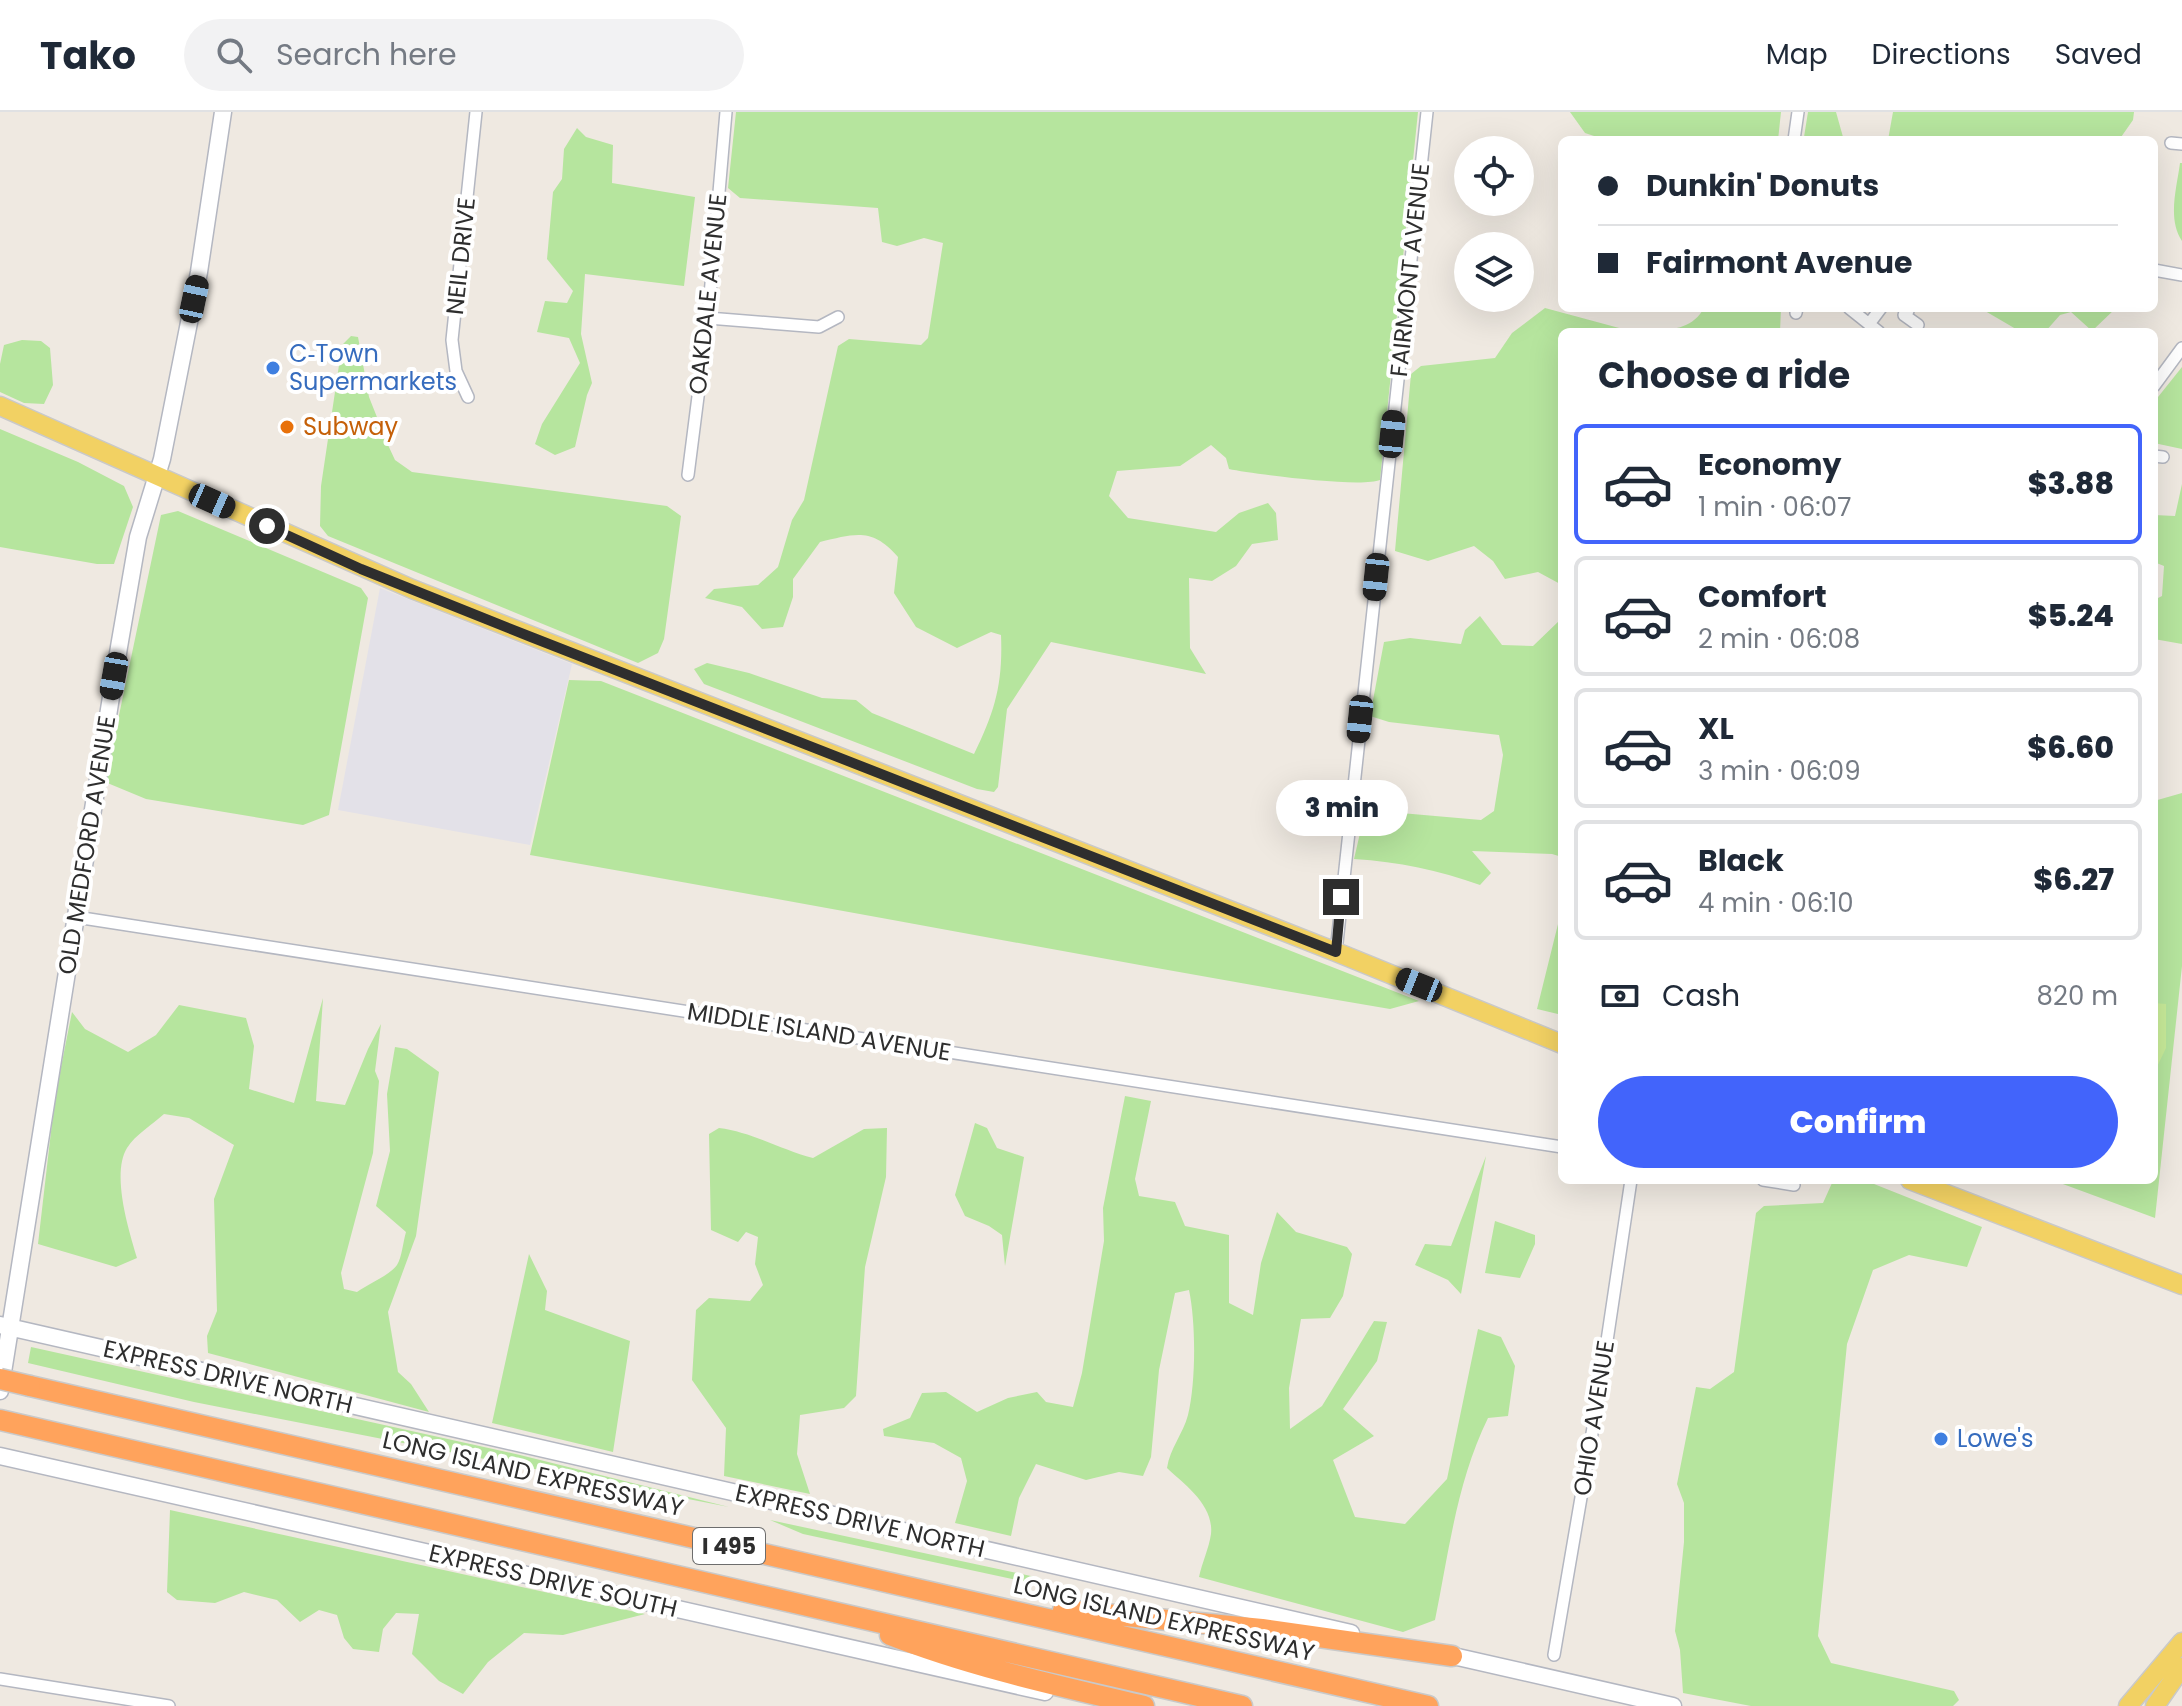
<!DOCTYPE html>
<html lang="en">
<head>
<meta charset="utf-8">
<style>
	:root { --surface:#fff; --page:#f2f2f3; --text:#1f2937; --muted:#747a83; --line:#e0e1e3; --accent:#4264fb }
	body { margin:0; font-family:Poppins,sans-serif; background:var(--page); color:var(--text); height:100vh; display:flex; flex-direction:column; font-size:30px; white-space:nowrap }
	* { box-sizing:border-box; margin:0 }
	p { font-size:26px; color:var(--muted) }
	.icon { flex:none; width:44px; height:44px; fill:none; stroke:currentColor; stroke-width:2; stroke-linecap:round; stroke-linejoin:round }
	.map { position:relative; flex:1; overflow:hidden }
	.details { position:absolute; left:1558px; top:216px; width:600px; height:856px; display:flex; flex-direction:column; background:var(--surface); border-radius:12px; box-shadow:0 8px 32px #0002 }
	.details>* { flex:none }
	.banner { position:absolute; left:1558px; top:24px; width:600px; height:176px; border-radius:12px; box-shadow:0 8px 32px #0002; display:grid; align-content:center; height:176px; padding:0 40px; background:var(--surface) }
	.controls { position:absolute; left:1454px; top:24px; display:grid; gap:16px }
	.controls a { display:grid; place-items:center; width:80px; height:80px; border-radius:50%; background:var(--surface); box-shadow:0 8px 32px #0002; font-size:40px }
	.end { position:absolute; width:36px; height:36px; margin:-18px; border:10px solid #2e2e2e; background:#fff; box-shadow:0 0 0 4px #fff }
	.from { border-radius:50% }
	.bubble { position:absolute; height:56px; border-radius:28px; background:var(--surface); box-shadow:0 8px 32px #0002; font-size:26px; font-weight:800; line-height:56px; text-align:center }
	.car { position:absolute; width:24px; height:48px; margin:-24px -12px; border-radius:10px; box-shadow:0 0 6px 2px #0007; background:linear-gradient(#222 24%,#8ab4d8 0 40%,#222 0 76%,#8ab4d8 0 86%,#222 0) }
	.banner b { display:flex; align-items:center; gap:28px; height:76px; font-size:30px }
	.banner b+b { border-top:2px solid var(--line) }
	.banner i { width:20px; height:20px; background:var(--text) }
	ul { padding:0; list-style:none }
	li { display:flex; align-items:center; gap:24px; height:120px; margin:0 16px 12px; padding:0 24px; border:4px solid var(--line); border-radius:12px }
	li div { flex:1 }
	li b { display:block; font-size:30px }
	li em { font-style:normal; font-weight:800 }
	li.current { border-color:var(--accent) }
	li>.icon { width:72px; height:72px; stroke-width:1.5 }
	h2 { padding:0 40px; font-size:36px; line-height:96px }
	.pay { display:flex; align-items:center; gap:20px; height:88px; padding:0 40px; font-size:30px }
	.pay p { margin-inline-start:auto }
	.primary-button { display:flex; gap:16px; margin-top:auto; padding:16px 40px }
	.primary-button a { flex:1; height:92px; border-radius:48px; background:var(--accent); color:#fff; font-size:32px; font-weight:800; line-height:92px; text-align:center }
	header { display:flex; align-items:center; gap:48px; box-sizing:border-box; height:112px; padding:0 40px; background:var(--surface); border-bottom:2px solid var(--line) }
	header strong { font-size:38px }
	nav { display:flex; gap:44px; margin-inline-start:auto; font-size:28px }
	.search { width:560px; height:72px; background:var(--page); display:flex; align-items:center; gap:20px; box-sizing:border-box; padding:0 28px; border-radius:44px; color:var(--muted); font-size:30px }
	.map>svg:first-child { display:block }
	.industrial { fill:#e3e1e8 }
	.green { fill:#b6e59e }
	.pitch { fill:#c9ec9a }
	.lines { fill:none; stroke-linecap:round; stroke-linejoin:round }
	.street-casing { stroke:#b4b7c1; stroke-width:14 }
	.secondary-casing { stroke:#b4b7c1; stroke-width:19 }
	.primary-casing { stroke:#c9c9c9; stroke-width:21 }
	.highway-casing { stroke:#c9c9c9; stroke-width:23 }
	.street { stroke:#fff; stroke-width:11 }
	.secondary { stroke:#fff; stroke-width:16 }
	.primary { stroke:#f2d163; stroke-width:18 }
	.highway { stroke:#ffa35c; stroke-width:20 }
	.highway-bridge-casing { stroke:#c9c9c9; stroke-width:23; stroke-linecap:butt }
	.highway-bridge { stroke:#ffa35c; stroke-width:20 }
	.route { stroke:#2e2e2e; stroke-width:10 }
	.shop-dot { fill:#3f7fe0; stroke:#fff; stroke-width:3 }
	.food-dot { fill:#e8710a; stroke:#fff; stroke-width:3 }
	.labels { text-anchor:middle; stroke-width:8; stroke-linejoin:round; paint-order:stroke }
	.shield { fill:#fff; stroke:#6d6d6d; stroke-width:2 }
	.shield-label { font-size:22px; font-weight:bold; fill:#2e2e2e }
	.street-label { font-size:24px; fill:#2e2e2e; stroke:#fff }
	.shop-label { font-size:24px; fill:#366cbe; stroke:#fff; text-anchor:start }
	.food-label { font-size:24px; fill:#c56008; stroke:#fff; text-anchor:start }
</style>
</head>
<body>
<header>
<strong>Tako</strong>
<div class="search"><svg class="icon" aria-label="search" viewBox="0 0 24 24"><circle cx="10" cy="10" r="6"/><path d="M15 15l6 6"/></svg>Search here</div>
<nav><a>Map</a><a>Directions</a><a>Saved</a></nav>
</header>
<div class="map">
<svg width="2182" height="1594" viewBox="0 0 2182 1594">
	<rect width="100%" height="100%" fill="#efe9e1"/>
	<path class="industrial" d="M380 476 572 552 530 733 338 698Z"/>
	<path class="green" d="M736 0H1418L1380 368C1361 376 1253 362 1229 357L1226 346 1211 333 1180 354 1117 359 1109 384 1128 406 1216 420 1239 401 1268 391 1276 401 1278 428 1252 432 1236 454 1212 469 1189 466 1190 536 1206 562 1051 530 1007 597 998 675 994 680 977 677 704 572 694 557 707 551 749 561 822 586 856 588 872 601 974 642C995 599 1003 572 1001 523L991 520 957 536 916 515 894 481 898 445C872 415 855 422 820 430L793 467V485L783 515 762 517 742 495 705 486 714 477 758 473 778 455 792 408 804 388 838 234 849 227 921 233 928 226 943 131 924 126 897 134 882 130 878 96 740 86 728 76Z
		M1570 0H1781L1778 28H1606L1585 21Z
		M1808 0H1836L1843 25H1804Z
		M1893 0H2134L2133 8 2119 28H1888Z
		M577 16 586 25 613 33 612 71 695 85 684 174 585 162 581 222 592 271 587 283 575 335 555 343 535 332 542 312 580 251 569 226 537 220 545 189 567 191 573 179 547 147 553 80 562 67 564 37Z
		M2180 51H2182V129C2167 107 2177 75 2180 51Z
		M1545 196 1634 220H1562V473L1538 460 1505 467 1493 449 1474 434 1428 449 1395 439 1411 262 1421 254 1495 246 1512 221Z
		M1704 196H1781L1780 220H1656C1675 217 1694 215 1704 196Z
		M1980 196H2116L2092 219 2071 200 2060 203 2045 220H2021Z
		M351 224 358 225 369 285 388 333 395 348 412 360 667 394 681 404 664 527 658 541 638 551 328 424 320 414 321 374 342 233Z
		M22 228 41 229 50 236 53 273 44 292 24 291 0 280V252L4 233Z
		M2182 255V337L2154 331V290Z
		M0 317 78 350 124 374 133 395 114 452H97L0 435Z
		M2182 372V532L2154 527V488L2162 484 2164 454 2154 450V403L2175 404Z
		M178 399 361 476 368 486 329 703 303 713 146 687 105 670 161 403Z
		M1562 479V745L1552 742 1472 739 1491 761 1480 773C1438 758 1399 750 1354 747L1364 704 1378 699 1481 708 1494 699 1503 643 1499 623 1389 610 1370 604 1384 530 1410 526 1461 532 1465 518 1480 504 1502 533 1533 534 1560 508Z
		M569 568 601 569 1419 889 1390 897C1103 848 817 793 530 743Z
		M2182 681V854L2155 1106 2052 1068H2154V689Z
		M1559 808 1562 809V903L1537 897Z
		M323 886 316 989 345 993 368 937 381 912 375 959 379 969 373 1041 341 1161 344 1177 357 1180C368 1172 390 1163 397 1153 402 1145 403 1130 406 1120L376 1094 390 1039 387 982 395 935 407 937 439 960 416 1124 388 1200 398 1260 411 1272 429 1300 208 1241 207 1224 217 1199 214 1087 234 1033 189 1006 164 1002C153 1012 135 1023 127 1036 111 1062 129 1119 137 1146L116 1155 38 1132 55 985 72 900 85 917 128 940 156 923 179 893 246 906 254 934 249 977 294 991Z
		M1125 984 1151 989 1135 1067 1139 1084 1175 1090 1185 1114 1229 1123V1191L1253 1203 1261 1151 1277 1100 1296 1120 1347 1135 1352 1142 1343 1184 1330 1206 1301 1207 1289 1276 1290 1317 1322 1294 1374 1209 1387 1210 1377 1249 1343 1297 1374 1324 1333 1348 1355 1405 1405 1412 1447 1367 1478 1217 1501 1225 1515 1254 1508 1304 1488 1306C1457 1369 1449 1439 1435 1508L1403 1520 1199 1465C1202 1451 1209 1436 1211 1422 1214 1393 1185 1373 1167 1356 1170 1336 1183 1322 1188 1303 1196 1271 1196 1211 1189 1178L1175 1181 1159 1258 1151 1345 1143 1364 1119 1360 1086 1368 1036 1352 1019 1386 1011 1424 955 1411 967 1369 961 1346 934 1331 884 1324 883 1317 910 1306 922 1281 946 1280 977 1300 1008 1286 1037 1280 1046 1290 1073 1295 1082 1261 1104 1129 1103 1096Z
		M975 1011 987 1016 997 1036 1024 1045 1005 1154 1002 1123 989 1114 965 1104 955 1083Z
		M719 1016C752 1020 781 1038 813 1046L864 1017 887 1016 886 1065 865 1155 856 1284 844 1296 800 1303 797 1342 810 1382 724 1364 726 1316 692 1268 696 1198 709 1186 750 1189 763 1173 755 1152 758 1125 746 1120 738 1130 711 1118 709 1022Z
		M1486 1044 1461 1182 1448 1168 1415 1153 1425 1132 1451 1134Z
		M1826 1068H1864L1982 1115 1967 1155 1909 1143 1873 1158 1847 1232 1818 1524 1831 1551 1954 1579 1959 1588 1953 1594H1751L1683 1581 1680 1538 1675 1519 1684 1430V1391L1677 1372 1696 1275 1710 1277 1734 1260 1756 1101 1764 1094 1823 1091 1832 1071Z
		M1495 1109 1535 1123V1132L1520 1166 1485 1161Z
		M529 1142 547 1179 545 1198 630 1229 613 1340 492 1311Z
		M31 1235 520 1343 729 1395 194 1290 28 1251Z
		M170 1398 645 1502 563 1523 524 1521 488 1550 463 1582 439 1569 412 1542 419 1502 396 1501 383 1517 379 1540 353 1537 344 1526 337 1503 319 1498 300 1510 277 1488 244 1480 215 1491 177 1488 167 1480Z
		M770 1408 1040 1466 1045 1474 803 1422Z"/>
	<path class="pitch" d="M2154 891 2166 892V936L2154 961Z"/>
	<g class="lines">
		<g class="street-casing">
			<path id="street" d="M1794 28 1798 0
				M2171 31 2182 32
				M2154 158 2182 163
				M1849 196 1879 220
				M1905 196 1908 199 1904 203 1918 213
				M1796 201 1797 196
				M708 206 819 215 838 205
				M1869 212 1881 196
				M2154 274 2182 236
				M468 285 456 259 452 228 476 0
				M2154 344 2163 345
				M688 363 708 206 726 0
				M76 805 1562 1035
				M1336 840 1427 0
				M1763 1068 1794 1073
				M1554 1543 1601 1269 1631 1068
				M0 1567 169 1594"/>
		</g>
		<g class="secondary-casing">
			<path id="secondary" d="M0 1213 1351 1521
				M0 1279 119 535 138 425 162 347 199 160 223 0
				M0 1344 1045 1580
				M1440 1541 1673 1594"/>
		</g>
		<g class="primary-casing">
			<path id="primary" d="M0 294 412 477 1336 840 1562 932
				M1910 1068 2182 1173
				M2128 1594 2182 1530
				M2155 1594 2182 1555"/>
		</g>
		<g class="highway-casing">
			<path id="highway" d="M30 1274 1428 1594
				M0 1308 1242 1594
				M1063 1498 1262 1517 1452 1544
				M890 1523C971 1555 1059 1574 1144 1594"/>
		</g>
		<use href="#street" class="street"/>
		<use href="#secondary" class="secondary"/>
		<use href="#primary" class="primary"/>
		<use href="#highway" class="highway"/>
		<g class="highway-bridge-casing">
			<path id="highway-bridge" d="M0 1267 30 1274"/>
		</g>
		<use href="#highway-bridge" class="highway-bridge"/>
	</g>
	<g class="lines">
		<path class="route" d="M267 414 361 457 531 525 1336 840 1341 785"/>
	</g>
	<g class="shop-dot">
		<circle cx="273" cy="256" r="8"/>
		<circle cx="1941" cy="1327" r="8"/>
	</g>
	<circle class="food-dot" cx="287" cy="315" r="8"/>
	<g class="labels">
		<rect class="shield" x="693" y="1416" width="72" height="36" rx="6"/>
		<g class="shield-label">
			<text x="729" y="1442">I 495</text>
		</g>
		<g class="street-label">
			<text transform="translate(461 144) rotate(-84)" y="8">NEIL DRIVE</text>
			<text transform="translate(1410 158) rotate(-84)" y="8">FAIRMONT AVENUE</text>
			<text transform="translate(708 182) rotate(-84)" y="8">OAKDALE AVENUE</text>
			<text transform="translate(87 733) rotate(-81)" y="8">OLD MEDFORD AVENUE</text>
			<text transform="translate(819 920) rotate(9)" y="8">MIDDLE ISLAND AVENUE</text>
			<text transform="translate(228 1265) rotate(13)" y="8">EXPRESS DRIVE NORTH</text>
			<text transform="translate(1594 1306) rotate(-81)" y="8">OHIO AVENUE</text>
			<text transform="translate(533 1362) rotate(13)" y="8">LONG ISLAND EXPRESSWAY</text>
			<text transform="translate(860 1409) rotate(13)" y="8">EXPRESS DRIVE NORTH</text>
			<text transform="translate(553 1469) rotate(13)" y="8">EXPRESS DRIVE SOUTH</text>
			<text transform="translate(1164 1507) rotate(13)" y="8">LONG ISLAND EXPRESSWAY</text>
		</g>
		<g class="shop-label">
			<text x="289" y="250">C‑Town<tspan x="289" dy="28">Supermarkets</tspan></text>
			<text x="1957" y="1335">Lowe's</text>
		</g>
		<g class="food-label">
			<text x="303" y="323">Subway</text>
		</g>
	</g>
</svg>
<div class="controls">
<a><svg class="icon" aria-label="locate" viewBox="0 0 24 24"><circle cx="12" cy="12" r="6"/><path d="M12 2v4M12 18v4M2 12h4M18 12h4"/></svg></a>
<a><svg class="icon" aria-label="layers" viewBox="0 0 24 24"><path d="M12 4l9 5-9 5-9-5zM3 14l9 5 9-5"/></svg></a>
</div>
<i class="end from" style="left:267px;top:414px"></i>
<i class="end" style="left:1341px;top:785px"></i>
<div class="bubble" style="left:1276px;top:668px;width:132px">3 min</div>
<i class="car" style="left:194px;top:187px;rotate:12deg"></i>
<i class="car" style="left:1392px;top:322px;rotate:6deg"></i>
<i class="car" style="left:212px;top:389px;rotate:114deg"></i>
<i class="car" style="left:1376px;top:465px;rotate:186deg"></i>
<i class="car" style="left:114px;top:564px;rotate:190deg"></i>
<i class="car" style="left:1360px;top:607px;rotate:186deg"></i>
<i class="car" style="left:1419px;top:873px;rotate:292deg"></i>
<div class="banner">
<b><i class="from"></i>Dunkin' Donuts</b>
<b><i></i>Fairmont Avenue</b>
</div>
<section class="details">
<h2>Choose a ride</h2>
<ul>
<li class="current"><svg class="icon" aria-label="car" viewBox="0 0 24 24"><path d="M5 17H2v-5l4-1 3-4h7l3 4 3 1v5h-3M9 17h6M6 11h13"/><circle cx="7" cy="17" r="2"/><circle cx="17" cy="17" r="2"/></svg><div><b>Economy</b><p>1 min · 06:07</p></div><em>$3.88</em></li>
<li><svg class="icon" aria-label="car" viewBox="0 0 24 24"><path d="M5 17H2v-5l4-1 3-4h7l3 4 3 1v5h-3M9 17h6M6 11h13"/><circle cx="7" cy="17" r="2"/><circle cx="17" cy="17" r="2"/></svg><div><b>Comfort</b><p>2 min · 06:08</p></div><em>$5.24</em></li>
<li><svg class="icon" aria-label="car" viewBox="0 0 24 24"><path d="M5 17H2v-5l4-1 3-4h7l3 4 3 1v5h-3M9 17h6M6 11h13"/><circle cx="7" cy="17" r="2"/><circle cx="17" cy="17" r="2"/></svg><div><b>XL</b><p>3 min · 06:09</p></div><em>$6.60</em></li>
<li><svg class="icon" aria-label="car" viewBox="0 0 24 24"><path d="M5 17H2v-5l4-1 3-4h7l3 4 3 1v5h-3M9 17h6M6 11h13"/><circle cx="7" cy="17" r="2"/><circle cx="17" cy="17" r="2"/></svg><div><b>Black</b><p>4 min · 06:10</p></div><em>$6.27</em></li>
</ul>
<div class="pay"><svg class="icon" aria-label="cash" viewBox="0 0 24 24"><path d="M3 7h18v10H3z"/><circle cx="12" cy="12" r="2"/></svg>Cash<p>820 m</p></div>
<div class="primary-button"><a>Confirm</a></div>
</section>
</div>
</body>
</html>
